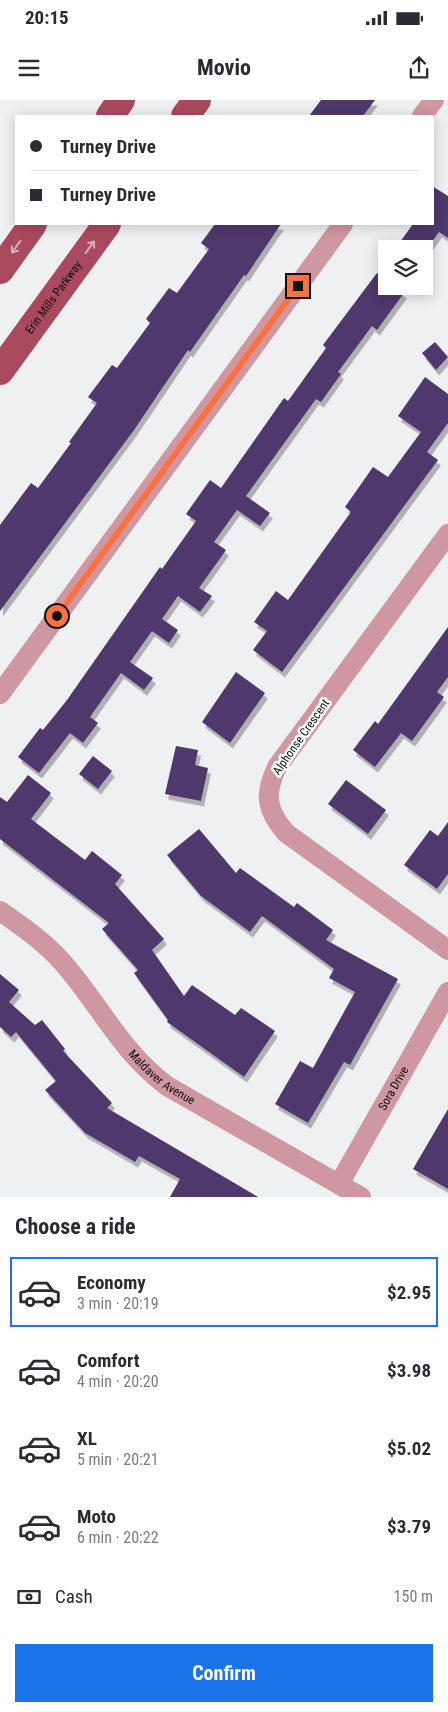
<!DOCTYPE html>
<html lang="en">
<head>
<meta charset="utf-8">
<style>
	:root { --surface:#fff; --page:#f7f7f7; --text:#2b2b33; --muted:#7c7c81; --line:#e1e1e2; --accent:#1a73e8 }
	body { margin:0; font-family:"Roboto Condensed",sans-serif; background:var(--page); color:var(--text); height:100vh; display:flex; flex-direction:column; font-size:19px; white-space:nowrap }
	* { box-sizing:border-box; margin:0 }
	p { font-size:16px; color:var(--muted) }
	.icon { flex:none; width:28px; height:28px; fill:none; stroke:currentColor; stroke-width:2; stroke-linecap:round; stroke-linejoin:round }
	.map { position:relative; height:1097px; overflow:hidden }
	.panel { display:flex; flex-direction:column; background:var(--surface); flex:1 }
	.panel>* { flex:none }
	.guide { position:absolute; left:15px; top:15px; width:419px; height:110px; border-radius:0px; box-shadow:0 2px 12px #0003; display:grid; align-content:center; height:110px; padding:0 15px; background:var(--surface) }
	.fabs { position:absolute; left:378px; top:140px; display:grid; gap:10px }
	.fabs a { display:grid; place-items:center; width:55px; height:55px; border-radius:0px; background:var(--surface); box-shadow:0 2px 12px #0003; font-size:25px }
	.end { position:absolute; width:22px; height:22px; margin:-11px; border:6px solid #ff7043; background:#111; box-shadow:0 0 0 2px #111 }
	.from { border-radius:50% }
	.guide b { display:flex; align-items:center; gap:18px; height:48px; font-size:19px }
	.guide b+b { border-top:1px solid var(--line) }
	.guide i { width:12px; height:12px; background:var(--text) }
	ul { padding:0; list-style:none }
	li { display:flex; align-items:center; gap:15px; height:70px; margin:0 10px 8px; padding:0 5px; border:2px solid transparent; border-radius:0px }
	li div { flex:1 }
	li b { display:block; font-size:19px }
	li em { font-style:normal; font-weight:700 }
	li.active { border-color:var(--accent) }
	li>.icon { width:45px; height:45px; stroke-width:1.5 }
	h2 { padding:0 15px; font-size:22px; line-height:60px }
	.pay { display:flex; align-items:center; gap:12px; height:55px; padding:0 15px; font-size:19px }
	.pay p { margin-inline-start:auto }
	.cta { display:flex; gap:10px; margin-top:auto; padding:10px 15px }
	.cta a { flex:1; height:58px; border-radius:0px; background:var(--accent); color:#fff; font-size:20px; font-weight:700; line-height:58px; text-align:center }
	.status { display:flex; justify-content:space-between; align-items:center; height:35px; padding:0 25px; background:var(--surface); direction:ltr }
	.status svg { height:14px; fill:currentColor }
	header { display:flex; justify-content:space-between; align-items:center; height:65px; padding:0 15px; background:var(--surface); font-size:22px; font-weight:700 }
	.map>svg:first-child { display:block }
	.building { fill:#50376c; filter:url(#shadow) }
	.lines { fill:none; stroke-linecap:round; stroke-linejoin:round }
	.minor { stroke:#cf97a0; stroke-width:20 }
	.primary { stroke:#a9495e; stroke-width:28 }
	.oneway { stroke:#d8adb7 }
	.route { stroke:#ff7043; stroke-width:6 }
	.labels { text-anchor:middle; stroke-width:5; stroke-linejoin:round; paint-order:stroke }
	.street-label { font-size:12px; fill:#0e0e0f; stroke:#fff }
</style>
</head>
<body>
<div class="status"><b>20:15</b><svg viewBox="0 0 49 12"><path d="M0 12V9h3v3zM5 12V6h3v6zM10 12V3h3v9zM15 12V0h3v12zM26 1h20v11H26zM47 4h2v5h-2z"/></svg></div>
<header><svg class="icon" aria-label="menu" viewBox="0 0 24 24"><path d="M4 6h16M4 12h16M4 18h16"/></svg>Movio<svg class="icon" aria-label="share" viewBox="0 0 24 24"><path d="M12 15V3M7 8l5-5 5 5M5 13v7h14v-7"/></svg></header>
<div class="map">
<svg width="448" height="1097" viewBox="0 0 448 1097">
	<defs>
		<filter id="shadow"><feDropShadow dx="3" dy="5.5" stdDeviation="0" flood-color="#0004"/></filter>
	</defs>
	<rect width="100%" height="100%" fill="#eef0f1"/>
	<path class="building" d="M321 0H375L363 16H309Z
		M432 86 448 96V138L439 132 427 149H395L413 124H432Z
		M215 124H281L246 176 244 175 190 252 188 250 134 330 0 511V425L31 383 38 388 71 343 69 342 97 303 88 297 112 265 117 268 150 223 146 219 169 188 177 193 209 149 201 143Z
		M377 173 386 180V186H394L404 193 377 230 372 226 338 272 341 274 321 302 316 299 246 396 270 413 260 426 237 410 214 442 226 450 199 488 212 496 200 512 178 496 162 519 178 530 169 543 152 531 130 562 153 578 144 590 121 573 90 617 98 623 83 643 70 633 39 673 18 657 40 628 43 630 67 600 160 467 162 469 196 421 186 414 210 380 221 388 284 298 288 301 326 248 323 245Z
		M435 242 448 257 436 270 422 253Z
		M425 277 448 294V323L427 352 438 360 282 572 253 550 267 531 254 522 276 491 288 500 351 412 345 407 373 367 388 377 421 332 398 316Z
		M448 527V577L437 592 444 597 412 641 401 633 375 667 353 650 375 621 378 624Z
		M236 572 265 593 230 643 202 622Z
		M176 646 198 650 195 665 208 668 201 701 165 694Z
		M93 656 112 671 98 689 79 674Z
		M28 675 51 693 31 719 85 760 92 751 122 775 115 784 164 839 152 850 184 896 192 885 235 915 241 908 275 931 244 977 167 922 168 920 134 873 138 870 102 829 109 823 0 739V697L7 702Z
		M346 680 386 710 368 734 328 704Z
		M448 722V774L437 789 404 765 430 730 438 736Z
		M199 729 236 773 240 768 294 807 297 803 333 830 326 840 398 879 350 965 344 962 308 1023 275 1004 300 961 313 968 355 892 329 878 334 869 262 816 250 832 201 796 167 755Z
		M0 874 19 890 9 902 35 925 42 920 65 949 63 951 112 1003 107 1008 258 1097H170L180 1079 139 1056 135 1062 85 1033 45 990 56 981 16 932 11 937 0 927Z
		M448 1009V1089L413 1069Z"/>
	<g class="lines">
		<g class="minor">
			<path d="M422 16 434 0"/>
			<path d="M448 434 277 667C264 694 266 710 286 733L448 850"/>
			<path d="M0 594 343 124"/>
			<path id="s1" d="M0 811C23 827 46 843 64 864 102 908 119 949 167 986L361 1097"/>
			<path id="s2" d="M339 1084 448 892"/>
		</g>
		<g class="primary">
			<path d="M110 16 121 0"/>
			<path d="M185 16 197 0"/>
			<path d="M0 170 33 124"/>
			<path id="s3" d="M0 271 107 124"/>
		</g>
	</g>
	<defs><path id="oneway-shaft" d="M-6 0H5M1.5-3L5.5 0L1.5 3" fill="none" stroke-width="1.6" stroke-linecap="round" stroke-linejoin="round" transform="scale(1.25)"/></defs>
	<g class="oneway">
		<use href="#oneway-shaft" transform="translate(16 147) rotate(126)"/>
		<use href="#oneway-shaft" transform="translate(90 147) rotate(-54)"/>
	</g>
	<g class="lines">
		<path class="route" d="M57 516 298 186"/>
	</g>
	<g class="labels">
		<g class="street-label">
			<text dy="4" stroke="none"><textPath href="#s3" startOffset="91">Erin Mills Parkway</textPath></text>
			<text transform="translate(301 637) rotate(-55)" y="4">Alphonse Crescent</text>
			<text dy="4" stroke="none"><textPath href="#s1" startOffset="234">Maldaver Avenue</textPath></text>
			<text dy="4" stroke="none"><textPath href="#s2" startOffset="110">Sora Drive</textPath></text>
		</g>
	</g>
</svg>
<div class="fabs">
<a><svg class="icon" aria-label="layers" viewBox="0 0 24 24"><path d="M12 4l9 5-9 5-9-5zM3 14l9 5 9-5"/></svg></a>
</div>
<i class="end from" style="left:57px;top:516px"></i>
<i class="end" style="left:298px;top:186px"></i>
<div class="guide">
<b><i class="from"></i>Turney Drive</b>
<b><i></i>Turney Drive</b>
</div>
</div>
<section class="panel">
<h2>Choose a ride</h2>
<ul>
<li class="active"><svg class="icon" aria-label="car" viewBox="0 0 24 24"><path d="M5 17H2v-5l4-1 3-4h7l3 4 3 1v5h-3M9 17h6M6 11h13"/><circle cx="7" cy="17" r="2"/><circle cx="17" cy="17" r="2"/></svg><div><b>Economy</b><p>3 min · 20:19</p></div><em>$2.95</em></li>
<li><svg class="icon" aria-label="car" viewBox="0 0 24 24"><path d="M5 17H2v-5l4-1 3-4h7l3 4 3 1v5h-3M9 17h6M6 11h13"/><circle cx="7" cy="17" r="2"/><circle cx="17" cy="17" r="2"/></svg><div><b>Comfort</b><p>4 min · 20:20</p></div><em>$3.98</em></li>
<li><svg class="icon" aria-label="car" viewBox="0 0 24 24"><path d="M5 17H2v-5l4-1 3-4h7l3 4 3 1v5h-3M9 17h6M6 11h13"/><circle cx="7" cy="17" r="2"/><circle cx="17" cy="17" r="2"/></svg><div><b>XL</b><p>5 min · 20:21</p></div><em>$5.02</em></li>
<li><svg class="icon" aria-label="car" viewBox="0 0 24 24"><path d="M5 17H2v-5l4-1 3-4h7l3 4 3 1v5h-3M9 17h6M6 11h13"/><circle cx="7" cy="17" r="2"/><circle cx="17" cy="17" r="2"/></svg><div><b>Moto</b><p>6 min · 20:22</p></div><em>$3.79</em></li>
</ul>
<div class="pay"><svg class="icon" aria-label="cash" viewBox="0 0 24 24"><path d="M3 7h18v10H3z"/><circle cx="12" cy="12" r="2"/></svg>Cash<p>150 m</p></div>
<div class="cta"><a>Confirm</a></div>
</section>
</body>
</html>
